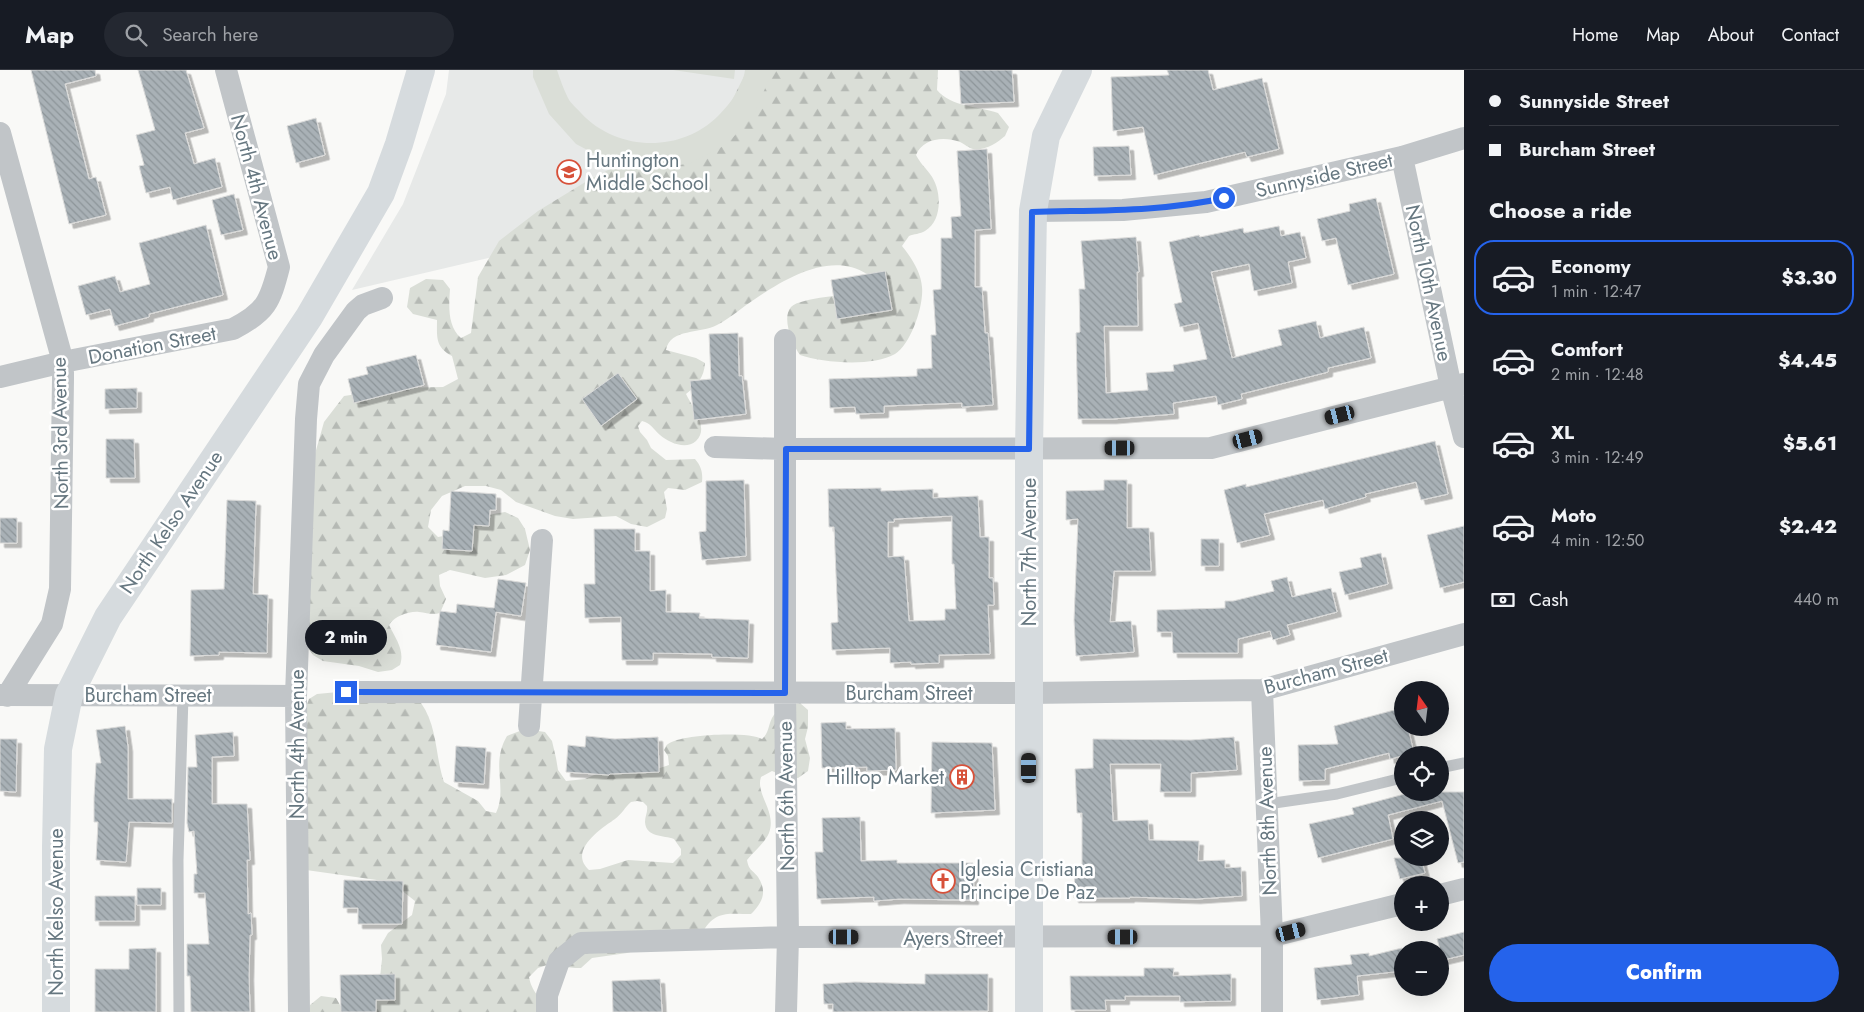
<!DOCTYPE html>
<html lang="en">
<head>
<meta charset="utf-8">
<style>
	:root { --surface:#171b24; --page:#242831; --text:#f1f3f6; --muted:#9ea1a6; --line:#363941; --accent:#2563eb }
	body { margin:0; font-family:Jost,sans-serif; background:var(--page); color:var(--text); height:100vh; display:flex; flex-direction:column; font-size:19px; white-space:nowrap }
	* { box-sizing:border-box; margin:0 }
	p { font-size:16px; color:var(--muted) }
	.icon { flex:none; width:28px; height:28px; fill:none; stroke:currentColor; stroke-width:2; stroke-linecap:round; stroke-linejoin:round }
	.map { position:relative; flex:1; overflow:hidden }
	.sheet { display:flex; flex-direction:column; background:var(--surface); width:400px }
	.sheet>* { flex:none }
	.guide { display:grid; align-content:center; height:110px; padding:0 25px; background:var(--surface) }
	.needle { width:32px; rotate:346deg }
	.tools { position:absolute; left:1394px; top:611px; display:grid; gap:10px }
	.tools a { display:grid; place-items:center; width:55px; height:55px; border-radius:50%; background:var(--surface); box-shadow:0 5px 20px #0002; font-size:25px }
	.end { position:absolute; width:22px; height:22px; margin:-11px; border:6px solid #2563eb; background:#fff; box-shadow:0 0 0 2px #fff }
	.from { border-radius:50% }
	.bubble { position:absolute; height:35px; border-radius:18px; background:var(--surface); box-shadow:0 5px 20px #0002; font-size:16px; font-weight:800; line-height:35px; text-align:center }
	.car { position:absolute; width:15px; height:30px; margin:-15px -8px; border-radius:6px; box-shadow:0 0 4px 1px #0007; background:linear-gradient(#222 24%,#8ab4d8 0 40%,#222 0 76%,#8ab4d8 0 86%,#222 0) }
	.guide b { display:flex; align-items:center; gap:18px; height:48px; font-size:19px }
	.guide b+b { border-top:1px solid var(--line) }
	.guide i { width:12px; height:12px; background:var(--text) }
	ul { padding:0; list-style:none }
	li { display:flex; align-items:center; gap:15px; height:75px; margin:0 10px 8px; padding:0 15px; border:2px solid transparent; border-radius:20px }
	li div { flex:1 }
	li b { display:block; font-size:19px }
	li em { font-style:normal; font-weight:800 }
	li.current { border-color:var(--accent) }
	li>.icon { width:45px; height:45px; stroke-width:1.5 }
	h2 { padding:0 25px; font-size:22px; line-height:60px }
	.pay { display:flex; align-items:center; gap:12px; height:55px; padding:0 25px; font-size:19px }
	.pay p { margin-inline-start:auto }
	.primary-button { display:flex; gap:10px; margin-top:auto; padding:10px 25px }
	.primary-button a { flex:1; height:58px; border-radius:30px; background:var(--accent); color:#fff; font-size:20px; font-weight:800; line-height:58px; text-align:center }
	header { display:flex; align-items:center; gap:30px; box-sizing:border-box; height:70px; padding:0 25px; background:var(--surface); border-bottom:1px solid var(--line) }
	header strong { font-size:24px }
	nav { display:flex; gap:28px; margin-inline-start:auto; font-size:18px }
	.search { width:350px; height:45px; background:var(--page); display:flex; align-items:center; gap:12px; box-sizing:border-box; padding:0 18px; border-radius:28px; color:var(--muted); font-size:19px }
	main { display:flex; flex:1; min-height:0 }
	.map>svg:first-child { display:block }
	.built { fill:#e7e9e8 }
	.forest { fill:url(#forest-firs); fill-rule:evenodd }
	.garden { fill:#daded7 }
	.building { fill:url(#building-back-hatch); stroke:#dbdbda; fill-rule:evenodd; filter:url(#shadow) }
	.lines { fill:none; stroke-linecap:round; stroke-linejoin:round }
	.lane { stroke:#c1c5c8; stroke-width:11 }
	.street { stroke:#c1c5c8; stroke-width:22 }
	.secondary { stroke:#d6dbde; stroke-width:28 }
	.route { stroke:#2563eb; stroke-width:6 }
	.labels { text-anchor:middle; stroke-width:5; stroke-linejoin:round; paint-order:stroke }
	.poi-label { font-size:20px; fill:#667780; stroke:#fff; text-anchor:start }
	.street-label { font-size:20px; fill:#667780; stroke:#fff }
</style>
</head>
<body>
<header>
<strong>Map</strong>
<div class="search"><svg class="icon" aria-label="search" viewBox="0 0 24 24"><circle cx="10" cy="10" r="6"/><path d="M15 15l6 6"/></svg>Search here</div>
<nav><a>Home</a><a>Map</a><a>About</a><a>Contact</a></nav>
</header>
<main>
<div class="map">
<svg width="1464" height="942" viewBox="0 0 1464 942">
	<defs>
		<pattern id="forest-firs" width="22" height="20" patternUnits="userSpaceOnUse" patternTransform="scale(1.25)"><rect width="22" height="20" fill="#daded7"/><path d="M5 1l3.5 6h-7zM16 11l3.5 6h-7z" fill="#b5b9b4"/></pattern>
		<pattern id="building-back-hatch" width="6" height="6" patternUnits="userSpaceOnUse" patternTransform="scale(1.25)"><rect width="6" height="6" fill="#a9b1b6"/><path d="M-1 5l2 2M0 0l6 6M5-1l2 2" fill="none" stroke="#8d9599"/></pattern>
		<filter id="shadow"><feDropShadow dx="4.5" dy="4.5" stdDeviation="0" flood-color="#0004"/></filter>
	</defs>
	<rect width="100%" height="100%" fill="#f9f9f7"/>
	<path class="built" d="M449 0H797L565 170 352 220 403 134 446 24Z"/>
	<path class="forest" d="M747 0H938L937 20C951 37 978 36 998 43L1009 57 1005 66C997 73 985 81 973 79 969 78 964 74 960 72 944 66 923 68 916 85 920 93 925 97 930 104 942 119 943 151 925 161 920 164 914 164 909 166L902 176C911 187 921 202 922 217 924 235 911 274 895 284 873 297 823 293 800 285 793 275 781 248 791 237 801 227 849 225 865 223L867 204C831 181 786 208 755 229 742 237 731 248 717 255 701 264 670 258 666 280L696 288 705 293C704 308 697 315 686 324 692 337 710 358 696 371 686 380 669 373 660 365 653 359 651 353 642 351L638 356 640 362 647 370 651 378 666 390 695 389C701 396 703 402 702 412L685 420 668 418 664 422 667 439 665 448 647 457 631 454 616 446 573 449 555 446 516 432 501 420 486 416H465L442 426 431 440 428 457 438 467 460 463 488 445 505 442 518 448 525 459 530 480 525 495 506 505 485 508 450 500 439 505 440 516 446 529 440 543C433 545 427 543 419 542 409 541 395 546 389 555 396 569 405 581 400 595L392 600 378 602 359 596 323 591 313 585 306 575 311 398 324 352 344 326 397 318 443 317 458 309 452 286C435 277 437 267 437 250L413 244 407 237 410 218 426 209 443 210 450 219C449 235 447 256 461 268L471 263 478 207 499 171 538 141 587 111 635 86 716 63Z
		M359 620 421 633C438 657 435 686 444 712L478 731 486 741 496 743C508 717 490 695 507 666L525 659 545 662 552 671 556 688 558 700 566 711 585 709 601 702 651 701 669 695 668 686 664 680C665 678 666 675 668 674 680 664 749 661 762 669 769 663 768 656 772 648 777 638 790 635 800 633L808 640V657L805 669 810 688 808 701 798 708 784 706 772 701 761 707C755 724 777 741 769 763 764 774 754 781 747 790 749 801 752 799 758 807 768 822 762 833 751 844 730 844 716 840 704 860L627 883 592 888 581 898H575L547 895 538 898 529 907C532 924 543 931 556 942H367L378 927 382 889 381 875 388 863 412 845 415 831 391 812 299 799 306 637 309 629 317 624ZM637 731 643 732 647 736C648 742 645 746 645 752 646 768 664 765 674 769L681 779V785L673 793 628 790 600 799 589 800C568 781 600 759 615 749 621 745 625 737 631 732Z
		M321 926 336 928 344 942H309L310 935Z"/>
	<path class="garden" d="M533 0H557C560 9 564 20 568 28 571 34 577 38 581 43 617 82 681 83 718 46 730 34 743 17 745 0H771L770 7 754 44 727 74 691 93 652 100 612 93 576 74 549 44 533 7Z
		M673 0H735L734 9Z"/>
	<path class="building" d="M31 0H95L96 6 65 14 89 109 96 107 106 145 69 154Z
		M138 0H186L204 58 185 63 194 94 215 88 222 117 173 130 170 117 146 123 139 96 144 95 136 65 155 60Z
		M959 0H1012L1014 32 961 34Z
		M1167 0H1208L1213 20 1262 8 1279 79 1247 87 1245 82 1154 105 1143 57 1113 61 1111 7 1169 5Z
		M316 48 325 85 296 93 287 56Z
		M1129 76 1131 105 1094 106 1093 77Z
		M987 79 991 159 975 160V217H982L985 263H988L993 335 962 337V333L884 336V343L856 344 855 337 830 338 829 309 917 306V299L932 298 931 265H936L933 220 941 219V168H952L951 147 961 146 957 81Z
		M234 124 243 160 221 165 212 130Z
		M1376 128 1394 204 1348 215 1336 168 1322 171 1317 149 1350 141 1349 134Z
		M206 155 223 225 149 244V247L115 256 110 239 86 245 78 216 115 206 120 222 150 214 139 173Z
		M1279 156 1281 166 1300 162 1306 188 1288 192 1292 213 1254 221 1249 194 1211 202 1232 288 1282 275 1278 260 1316 251 1320 268 1364 257 1371 288 1328 298V302L1241 324 1242 329 1218 335 1216 326 1173 333 1174 344 1112 349H1078L1076 263 1080 262 1079 219H1085L1081 171 1136 167 1139 202H1137L1138 256H1104L1106 323 1148 320 1146 303 1174 301 1173 295 1207 289 1198 253 1180 257 1174 234 1182 232 1169 172 1199 165 1200 167 1243 158 1244 163Z
		M885 201 892 240 837 249 831 210Z
		M738 263 739 306H742L746 344 694 350 690 311 711 309 709 264Z
		M416 285 424 315 354 333 348 309 368 304 366 297Z
		M618 303 637 329 601 356 582 329Z
		M137 318V338L105 339V319Z
		M106 369H134L135 408H106Z
		M1435 371 1448 424 1421 430 1416 412 1365 424 1366 427 1325 439 1323 430 1264 444 1270 465 1237 473 1224 420 1246 414V417Z
		M744 410 746 486 702 490 699 462 706 461V411Z
		M1104 410H1127V458H1149L1151 501H1114L1110 552 1131 551 1134 582 1076 586 1074 550 1078 449 1066 450V421L1104 420Z
		M881 418V421L933 419V428L978 426 980 467H989V508H993L994 535H988L990 584 939 585V593L911 594V592L890 593V578L832 580 831 553 838 552 834 457H829L828 419ZM952 446V494H954L956 539H945V550L909 551 904 486 888 487V452H894V449Z
		M451 421 496 424V440H490L489 456 474 455 472 481 442 479 443 460 449 461Z
		M227 430 256 431 253 524 268 525 267 583 219 582V585L190 586 191 520 224 519Z
		M0 448H17V473H0Z
		M1464 456V512L1440 518 1427 465Z
		M594 459H635V481H650V521L666 520V542L700 543 699 548 749 550 748 588 712 587V584L653 583V590H622L621 547 585 548 584 514H595Z
		M1201 469H1219V496H1201Z
		M1381 483 1388 514 1345 525 1339 502 1362 497 1360 488Z
		M1287 507 1292 527 1331 518 1337 542 1287 555 1290 565 1273 570 1270 561 1238 569V583H1173L1172 562H1157V540L1225 538V531H1233L1274 521 1271 511Z
		M498 509 526 513 521 546 496 542 491 582 436 575 440 541 456 543 457 534 494 538Z
		M1402 638V658H1408L1414 683 1390 689 1389 683 1325 699V710L1299 711 1298 675 1338 674 1334 656Z
		M846 652V659L895 658 896 700 867 701V697L822 698 821 653Z
		M125 656 128 677V729H172V753L129 752 126 792 96 790 98 752H94V728L96 693H101L96 660Z
		M233 662 234 686 212 687V734H247L250 790H247L248 844 251 843 252 865H250L249 906 250 942H191L190 906H187V874H209L205 823H194V804H197L194 761 189 762 187 753 188 697H197L195 665Z
		M586 666 615 669 658 667 659 702 610 704 609 705 566 702 568 675 585 677Z
		M1234 667 1237 700 1191 703V722H1160L1161 694H1110L1113 751 1148 750 1149 770 1199 771 1198 791 1225 790V798L1241 797 1242 826 1196 829 1130 827V828H1074L1075 797H1082V743H1077L1075 699 1093 698V669L1191 670Z
		M0 669H17L16 722 0 721Z
		M932 672 992 673 995 740 931 743Z
		M456 676 486 678 484 714 454 712Z
		M1412 722H1464V792L1458 793 1442 731 1388 745 1393 769 1318 788 1309 754 1354 744 1352 738Z
		M860 747 861 791 897 790V793H973L974 830 899 829 874 831V827L817 829 815 782H823L822 748Z
		M1394 788H1421L1425 803 1400 809Z
		M344 810 403 811 402 854H358V838H343Z
		M137 818H161V835H137Z
		M95 826H135V851H95Z
		M1464 862V885L1443 890 1437 869Z
		M156 878V942H95V899H129V879Z
		M1402 878V901L1357 906 1359 925 1317 930 1314 898 1352 894 1350 885 1369 883V886Z
		M1144 898H1174L1173 906 1231 904V931L1180 932V926H1125V930H1105L1106 940H1071L1070 906H1144Z
		M395 904V930H376V942H341L340 905Z
		M925 904H988V941L833 942V934H824L823 914 855 912 925 914Z
		M660 909 662 942H613L612 911Z"/>
	<g class="lines">
		<path class="lane" d="M1440 698 1464 693
			M1267 734 1337 724 1402 708
			M179 942 178 790 183 626"/>
		<path class="street" d="M0 63 63 292V309L60 519 52 554 7 626
			M1402 87 1451 317 1464 367
			M1033 141 1123 140 1206 132 1402 87 1464 68
			M785 270V623L788 867 786 942
			M0 307 63 292 233 259C266 242 270 232 279 197L226 0
			M715 377 786 379 1211 378 1464 314
			M1262 620 1272 866V942
			M346 622 1029 623 1262 620 1464 564
			M0 625 296 626
			M529 656 542 470
			M1440 825 1464 819
			M299 942 296 626 306 349 309 314 324 285 356 241 363 235 382 228
			M547 942V925L559 891 581 873 788 867 1272 866 1402 834"/>
		<path class="secondary" d="M56 942V777L58 679 69 625 108 547 309 247 381 123 399 74 421 0
			M1029 942V379L1033 141 1046 66 1078 0"/>
	</g>
	<g class="lines">
		<path class="route" d="M346 622 785 623 786 379H1029L1032 142C1096 140 1162 142 1224 128"/>
	</g>
	<defs>
		<g id="school-ring" transform="scale(1.25)"><circle r="9.5" fill="#fff" stroke="#d7513a" stroke-width="1.5"/><path d="M0-5L7-2L0 1L-7-2ZM-4 1L0 2.5L4 1V4Q0 6-4 4Z" fill="#d7513a"/></g>
		<g id="building-ring" transform="scale(1.25)"><circle r="9.5" fill="#fff" stroke="#d7513a" stroke-width="1.5"/><path d="M-4-6H4V6H1V3H-1V6H-4ZM-2.5-4.3h1.7v1.8h-1.7ZM.8-4.3h1.7v1.8H.8ZM-2.5-1h1.7V.8h-1.7ZM.8-1h1.7V.8H.8Z" fill="#d7513a"/></g>
		<g id="church-ring" transform="scale(1.25)"><circle r="9.5" fill="#fff" stroke="#d7513a" stroke-width="1.5"/><path d="M-1.2-6h2.4v3.5h3.3v2.4h-3.3V6h-2.4V-.1h-3.3v-2.4h3.3Z" fill="#d7513a"/></g>
	</defs>
	<g fill-rule="evenodd">
		<use href="#school-ring" x="569" y="102"/>
		<use href="#building-ring" x="962" y="707"/>
		<use href="#church-ring" x="943" y="811"/>
	</g>
	<g class="labels">
		<g class="poi-label">
			<text x="586" y="97">Huntington<tspan x="586" dy="23">Middle School</tspan></text>
			<text x="944" y="714" text-anchor="end">Hilltop Market</text>
			<text x="960" y="806">Iglesia Cristiana<tspan x="960" dy="23">Principe De Paz</tspan></text>
		</g>
		<g class="street-label">
			<text transform="translate(1324 105) rotate(-13)" y="7">Sunnyside Street</text>
			<text transform="translate(257 117) rotate(75)" y="7">North 4th Avenue</text>
			<text transform="translate(1429 213) rotate(78)" y="7">North 10th Avenue</text>
			<text transform="translate(152 275) rotate(-11)" y="7">Donation Street</text>
			<text transform="translate(60 363) rotate(-91)" y="7">North 3rd Avenue</text>
			<text transform="translate(171 452) rotate(-56)" y="7">North Kelso Avenue</text>
			<text transform="translate(1029 482) rotate(-90)" y="7">North 7th Avenue</text>
			<text transform="translate(1326 601) rotate(-15)" y="7">Burcham Street</text>
			<text x="909" y="630">Burcham Street</text>
			<text x="148" y="632">Burcham Street</text>
			<text transform="translate(297 674) rotate(-90)" y="7">North 4th Avenue</text>
			<text transform="translate(786 726) rotate(-91)" y="7">North 6th Avenue</text>
			<text transform="translate(1267 751) rotate(-92)" y="7">North 8th Avenue</text>
			<text transform="translate(56 842) rotate(-90)" y="7">North Kelso Avenue</text>
			<text x="953" y="875">Ayers Street</text>
		</g>
	</g>
</svg>
<div class="tools">
<a><svg class="needle" viewBox="-14 -14 28 28"><path d="M0-13l5 13h-10z" fill="#e53935"/><path d="M0 13l5-13h-10z" fill="#9ea1a6"/></svg></a>
<a><svg class="icon" aria-label="locate" viewBox="0 0 24 24"><circle cx="12" cy="12" r="6"/><path d="M12 2v4M12 18v4M2 12h4M18 12h4"/></svg></a>
<a><svg class="icon" aria-label="layers" viewBox="0 0 24 24"><path d="M12 4l9 5-9 5-9-5zM3 14l9 5 9-5"/></svg></a>
<a>+</a>
<a>−</a>
</div>
<i class="end from" style="left:1224px;top:128px"></i>
<i class="end" style="left:346px;top:622px"></i>
<div class="bubble" style="left:305px;top:550px;width:82px">2 min</div>
<i class="car" style="left:1340px;top:345px;rotate:256deg"></i>
<i class="car" style="left:1248px;top:369px;rotate:76deg"></i>
<i class="car" style="left:1120px;top:378px;rotate:270deg"></i>
<i class="car" style="left:1029px;top:698px;rotate:0deg"></i>
<i class="car" style="left:1291px;top:862px;rotate:76deg"></i>
<i class="car" style="left:844px;top:867px;rotate:90deg"></i>
<i class="car" style="left:1123px;top:867px;rotate:270deg"></i>
</div>
<section class="sheet">
<div class="guide">
<b><i class="from"></i>Sunnyside Street</b>
<b><i></i>Burcham Street</b>
</div>
<h2>Choose a ride</h2>
<ul>
<li class="current"><svg class="icon" aria-label="car" viewBox="0 0 24 24"><path d="M5 17H2v-5l4-1 3-4h7l3 4 3 1v5h-3M9 17h6M6 11h13"/><circle cx="7" cy="17" r="2"/><circle cx="17" cy="17" r="2"/></svg><div><b>Economy</b><p>1 min · 12:47</p></div><em>$3.30</em></li>
<li><svg class="icon" aria-label="car" viewBox="0 0 24 24"><path d="M5 17H2v-5l4-1 3-4h7l3 4 3 1v5h-3M9 17h6M6 11h13"/><circle cx="7" cy="17" r="2"/><circle cx="17" cy="17" r="2"/></svg><div><b>Comfort</b><p>2 min · 12:48</p></div><em>$4.45</em></li>
<li><svg class="icon" aria-label="car" viewBox="0 0 24 24"><path d="M5 17H2v-5l4-1 3-4h7l3 4 3 1v5h-3M9 17h6M6 11h13"/><circle cx="7" cy="17" r="2"/><circle cx="17" cy="17" r="2"/></svg><div><b>XL</b><p>3 min · 12:49</p></div><em>$5.61</em></li>
<li><svg class="icon" aria-label="car" viewBox="0 0 24 24"><path d="M5 17H2v-5l4-1 3-4h7l3 4 3 1v5h-3M9 17h6M6 11h13"/><circle cx="7" cy="17" r="2"/><circle cx="17" cy="17" r="2"/></svg><div><b>Moto</b><p>4 min · 12:50</p></div><em>$2.42</em></li>
</ul>
<div class="pay"><svg class="icon" aria-label="cash" viewBox="0 0 24 24"><path d="M3 7h18v10H3z"/><circle cx="12" cy="12" r="2"/></svg>Cash<p>440 m</p></div>
<div class="primary-button"><a>Confirm</a></div>
</section>
</main>
</body>
</html>
